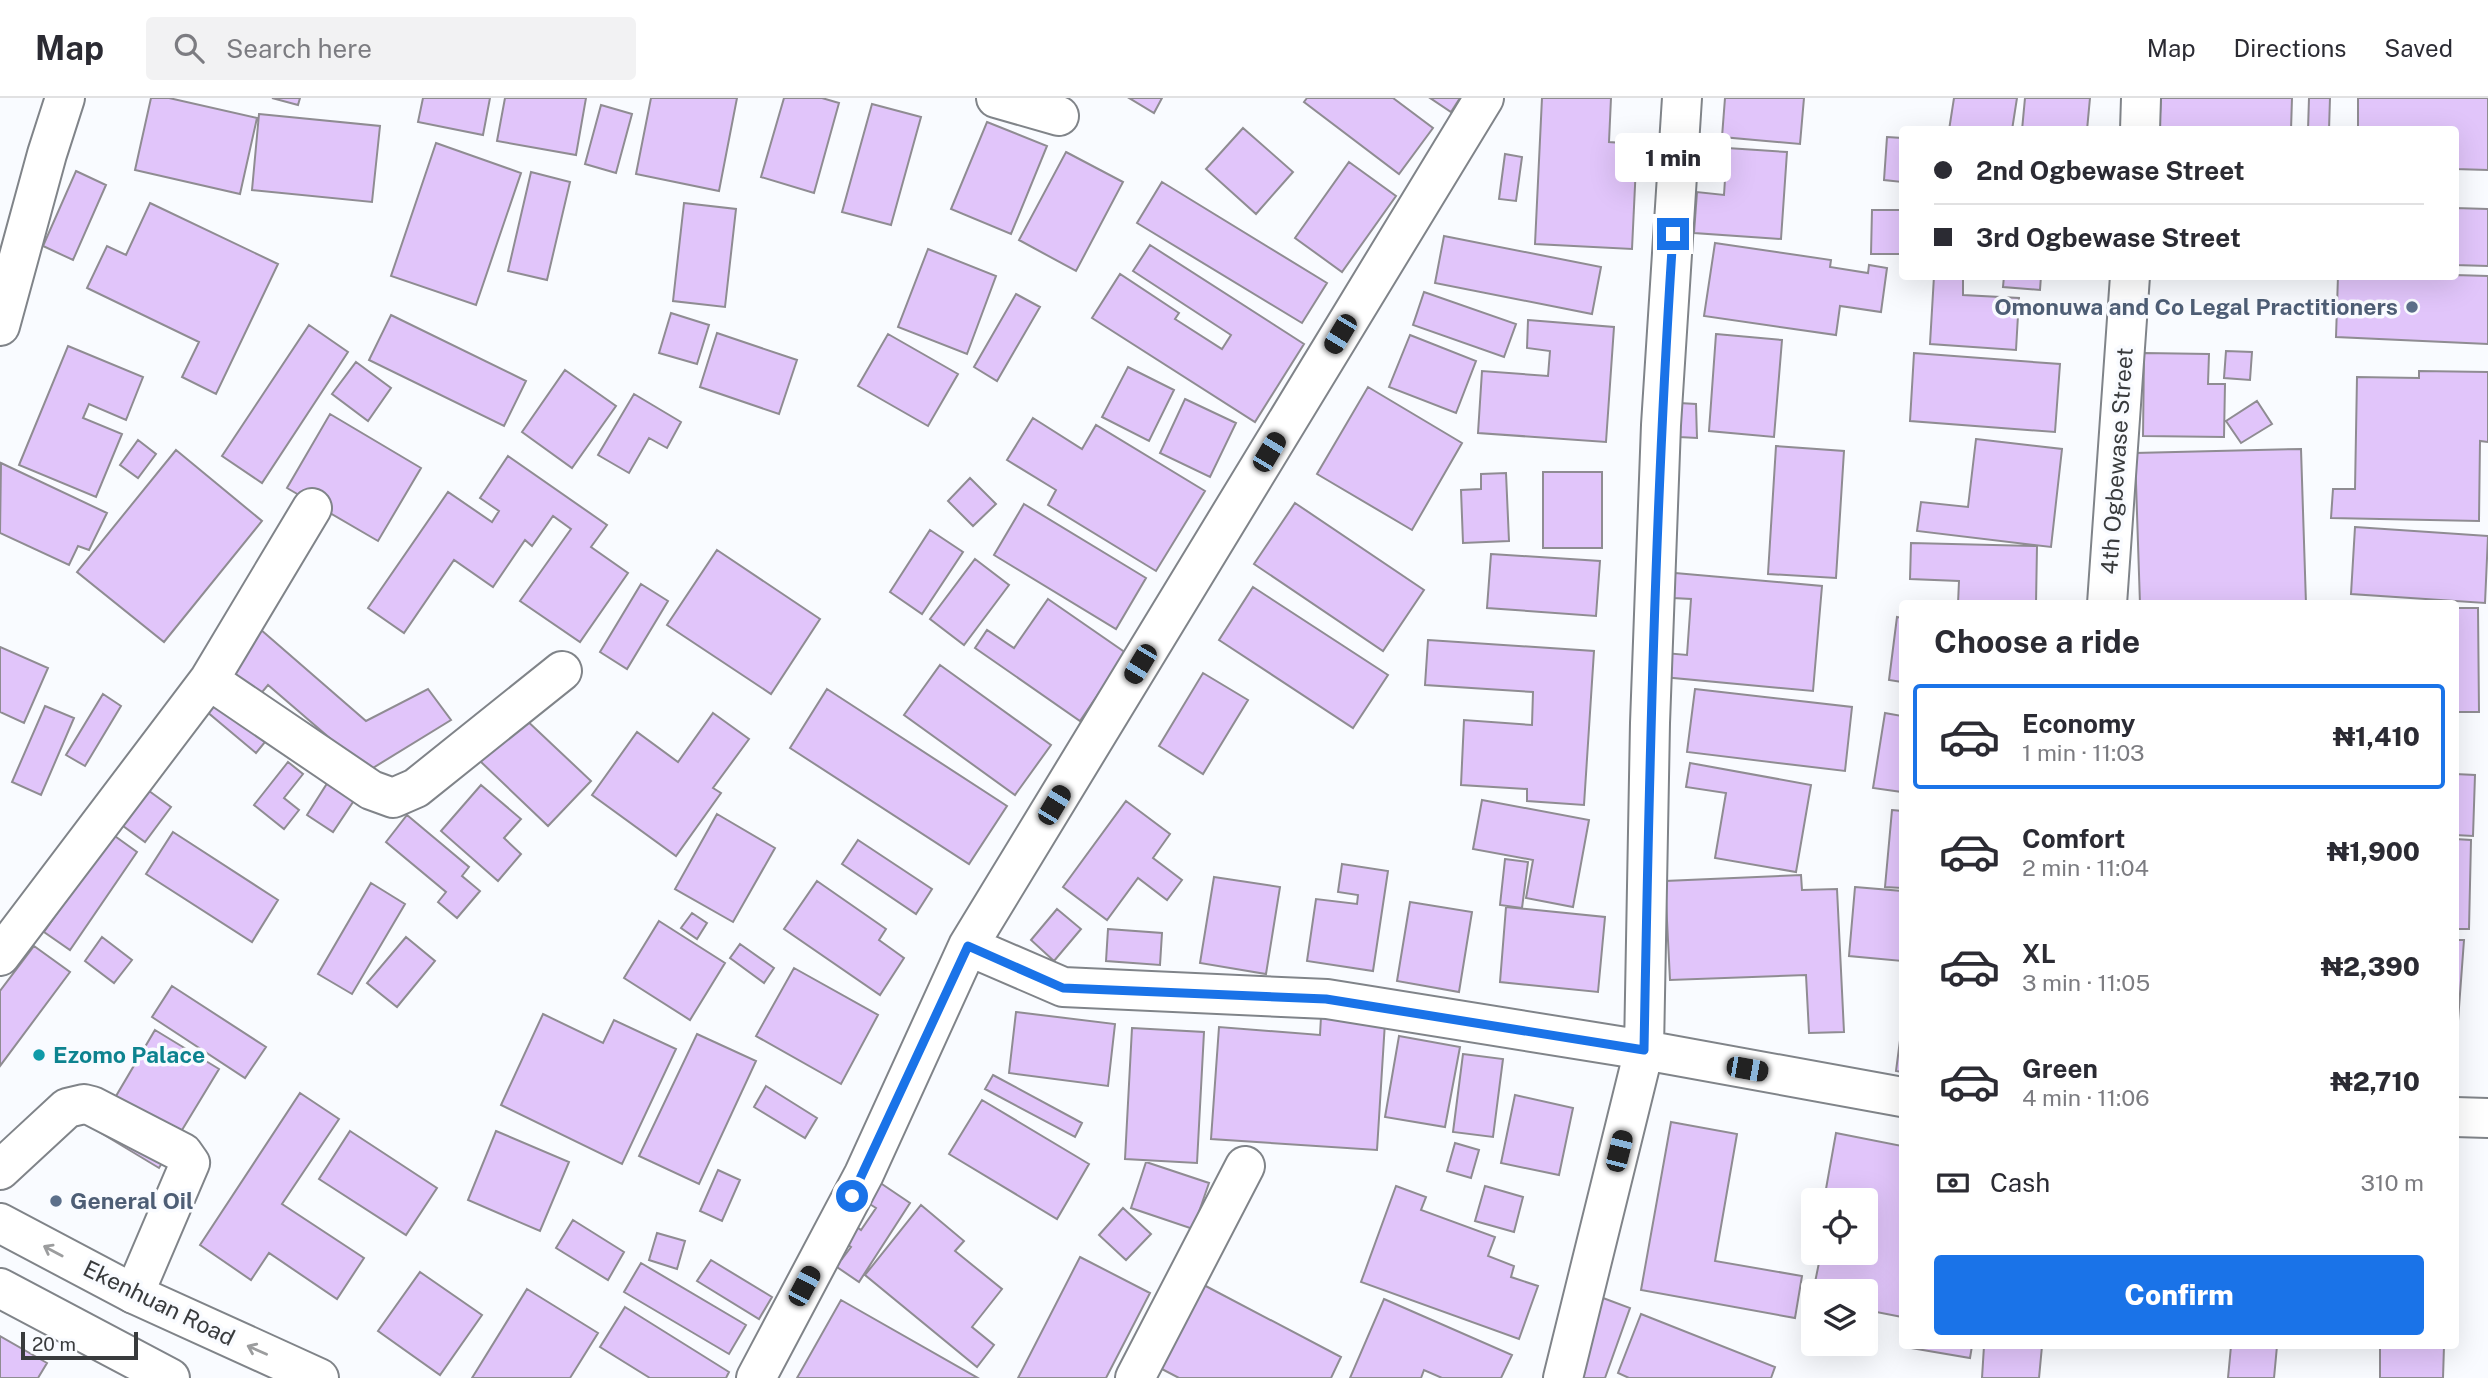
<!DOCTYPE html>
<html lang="en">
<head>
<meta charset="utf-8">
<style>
	:root { --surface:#fff; --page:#f2f2f3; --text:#2b2b33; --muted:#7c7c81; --line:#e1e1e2; --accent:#1a73e8 }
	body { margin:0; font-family:"Public Sans",sans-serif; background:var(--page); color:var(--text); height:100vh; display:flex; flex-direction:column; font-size:26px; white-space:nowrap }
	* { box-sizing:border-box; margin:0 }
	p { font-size:23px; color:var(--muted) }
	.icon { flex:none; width:38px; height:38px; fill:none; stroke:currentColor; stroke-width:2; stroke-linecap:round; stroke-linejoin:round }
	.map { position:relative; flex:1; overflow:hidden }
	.side { position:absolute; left:1899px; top:502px; width:560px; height:749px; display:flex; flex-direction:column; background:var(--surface); border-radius:7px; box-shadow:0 7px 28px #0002 }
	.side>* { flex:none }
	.top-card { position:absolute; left:1899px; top:28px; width:560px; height:154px; border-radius:7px; box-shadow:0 7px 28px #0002; display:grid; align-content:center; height:154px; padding:0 35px; background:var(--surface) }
	.fabs { position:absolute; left:1801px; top:1090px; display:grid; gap:14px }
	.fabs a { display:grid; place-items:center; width:77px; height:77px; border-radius:7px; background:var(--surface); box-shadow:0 7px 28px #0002; font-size:35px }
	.scale { position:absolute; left:21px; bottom:18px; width:117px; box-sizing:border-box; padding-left:7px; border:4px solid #393b3d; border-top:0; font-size:19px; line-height:24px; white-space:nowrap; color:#393b3d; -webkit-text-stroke:5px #f9fbff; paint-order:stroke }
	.end { position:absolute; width:32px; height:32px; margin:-16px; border:9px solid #1a73e8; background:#fff; box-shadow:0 0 0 4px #fff }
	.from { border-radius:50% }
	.bubble { position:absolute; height:49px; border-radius:7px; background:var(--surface); box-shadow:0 7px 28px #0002; font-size:23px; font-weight:800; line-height:49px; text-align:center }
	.car { position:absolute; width:21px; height:42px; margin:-21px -10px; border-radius:9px; box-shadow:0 0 5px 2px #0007; background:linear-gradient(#222 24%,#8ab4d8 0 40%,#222 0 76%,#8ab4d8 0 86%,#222 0) }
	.top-card b { display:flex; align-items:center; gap:24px; height:66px; font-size:26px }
	.top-card b+b { border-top:2px solid var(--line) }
	.top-card i { width:18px; height:18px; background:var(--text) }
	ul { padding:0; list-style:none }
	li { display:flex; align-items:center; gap:21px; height:105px; margin:0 14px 10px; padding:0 21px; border:4px solid transparent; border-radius:7px }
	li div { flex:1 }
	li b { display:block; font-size:26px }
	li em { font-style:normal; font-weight:800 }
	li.selected { border-color:var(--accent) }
	li>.icon { width:63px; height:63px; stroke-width:1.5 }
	h2 { padding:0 35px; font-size:32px; line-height:84px }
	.pay { display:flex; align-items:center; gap:18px; height:77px; padding:0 35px; font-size:26px }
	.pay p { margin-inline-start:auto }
	.cta { display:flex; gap:14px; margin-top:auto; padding:14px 35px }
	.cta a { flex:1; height:80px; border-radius:7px; background:var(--accent); color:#fff; font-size:28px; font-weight:800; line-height:80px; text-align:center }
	header { display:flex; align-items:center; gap:42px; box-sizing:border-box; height:98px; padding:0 35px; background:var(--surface); border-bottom:2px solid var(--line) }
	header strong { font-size:33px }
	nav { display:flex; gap:38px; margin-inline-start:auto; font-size:24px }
	.search { width:490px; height:63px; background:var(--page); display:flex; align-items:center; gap:18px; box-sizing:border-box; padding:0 24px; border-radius:7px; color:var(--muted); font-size:26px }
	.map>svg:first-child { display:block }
	.building { fill:#e1c5fa; stroke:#8f8c92; stroke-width:2 }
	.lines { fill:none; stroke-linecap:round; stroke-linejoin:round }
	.minor-casing { stroke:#808489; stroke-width:42 }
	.major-casing { stroke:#808489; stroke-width:42 }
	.minor { stroke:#fff; stroke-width:38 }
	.major { stroke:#fff; stroke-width:38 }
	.oneway { stroke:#9c9d9e }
	.route { stroke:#1a73e8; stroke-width:9 }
	.service-dot { fill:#5c6f8a; stroke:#f9fbff; stroke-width:2.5 }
	.culture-dot { fill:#0f9aa8; stroke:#f9fbff; stroke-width:2.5 }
	.labels { text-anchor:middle; stroke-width:7; stroke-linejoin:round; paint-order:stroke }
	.service-label { font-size:23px; font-weight:bold; fill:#4e5e75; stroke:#f9fbff; text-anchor:end }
	.street-label { font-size:23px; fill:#393b3d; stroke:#f9fbff }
	.culture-label { font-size:23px; font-weight:bold; fill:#0d838f; stroke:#f9fbff; text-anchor:start }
</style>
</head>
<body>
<header>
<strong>Map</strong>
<div class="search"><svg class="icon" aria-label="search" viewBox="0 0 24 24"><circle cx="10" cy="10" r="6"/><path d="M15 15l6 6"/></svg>Search here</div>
<nav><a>Map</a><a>Directions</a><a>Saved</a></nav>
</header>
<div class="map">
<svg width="2488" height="1280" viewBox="0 0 2488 1280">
	<rect width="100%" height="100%" fill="#f9fbff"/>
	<path class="building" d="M151 0H169L257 20 240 96 135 72Z
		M272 0H300L298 7Z
		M423 0H490L483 37 418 24Z
		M505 0H586L576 57 497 43Z
		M651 0H737L719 93 636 76Z
		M784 0H822L839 5 814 95 761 79Z
		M1129 0H1162L1154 15Z
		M1307 0H1393L1433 30 1399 76 1304 4Z
		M1430 0H1460L1451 14Z
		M1542 0H1611L1609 44 1637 46 1632 151 1535 146Z
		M1725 0H1804L1800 46 1722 39Z
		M1954 0H2017L2012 32H1949Z
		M2025 0H2090L2087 32H2022Z
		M2161 0H2292L2291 32H2159Z
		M2309 0H2330L2329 32H2308Z
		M2358 0H2488V72L2455 71V32L2358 31Z
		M872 6 921 19 891 127 842 114Z
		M601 7 632 16 616 75 585 66Z
		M259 16 380 28 372 104 252 92Z
		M987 24 1047 48 1011 136 951 111Z
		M1243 30 1293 74 1256 116 1206 71Z
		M1887 39 1902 40V84L1884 82Z
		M436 45 521 75 476 207 391 178Z
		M1727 50 1787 54 1781 141 1694 135 1697 94 1724 97Z
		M1066 54 1123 84 1076 173 1019 142Z
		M1505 56 1522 59 1516 103 1499 101Z
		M1349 64 1396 98 1342 174 1295 140Z
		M76 73 106 87 73 162 43 148Z
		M531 74 570 84 547 182 508 173Z
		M1162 84 1327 185 1302 225 1137 125Z
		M150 105 278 166 216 296 182 279 199 244 87 190 107 148 126 157Z
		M684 105 736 111 725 209 673 203Z
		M2455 110 2488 111V168L2455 167Z
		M1872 112H1902V156H1871Z
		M1444 138 1601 169 1592 216 1435 185Z
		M1715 145 1831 162 1830 169 1868 175 1869 167 1887 170 1881 214 1840 208 1836 237 1704 218Z
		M1150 147 1304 246 1255 324 1092 220 1120 176 1179 215 1175 221 1222 251 1231 237 1133 173Z
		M928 151 996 178 967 256 898 229Z
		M2455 177 2488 178V246L2336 239 2338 178Z
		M1934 178H1963V197L2019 200 2016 252 1930 246Z
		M2004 178H2041L2040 192 2003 189Z
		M1424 194 1516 226 1504 259 1413 227Z
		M1016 196 1040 209 997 283 974 269Z
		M671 215 709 227 697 266 659 255Z
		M391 217 526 283 504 328 369 262Z
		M1528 222 1614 229 1606 344 1478 335 1482 273 1548 278 1550 253 1527 250Z
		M309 227 348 254 262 385 222 358Z
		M717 235 797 262 779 316 700 289Z
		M888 236 958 276 928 328 858 288Z
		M1716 236 1782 242 1774 339 1709 333Z
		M1410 237 1476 263 1456 315 1389 289Z
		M68 248 143 279 126 322 89 306 83 320 122 336 96 399 19 367Z
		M2226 253 2252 254 2250 282 2224 280Z
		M1914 255 2060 266 2055 334 1910 323Z
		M2144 255 2209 256 2208 286H2225L2224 339 2143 338Z
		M356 264 391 290 368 323 332 296Z
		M1128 269 1174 292 1149 343 1102 319Z
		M565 272 616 308 572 370 522 334Z
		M2419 273 2488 274V344L2480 343 2479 423 2331 420 2333 391H2355L2357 279 2419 280Z
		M1368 289 1462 345 1412 432 1317 376Z
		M634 296 681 324 667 350 649 340 629 375 598 357Z
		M1185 301 1236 325 1210 379 1160 355Z
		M2257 303 2272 326 2241 345 2226 323Z
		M1679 305 1696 306 1697 340 1679 339Z
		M330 316 421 370 378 443 287 390Z
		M1033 320 1082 351 1096 327 1205 393 1156 473 1048 407 1056 392 1007 362Z
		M1976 341 2062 351 2051 449 1917 433 1921 404 1968 409Z
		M138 342 156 356 138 380 120 367Z
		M1776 348 1844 353 1836 480 1768 476Z
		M2301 351 2306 506H2140L2135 355Z
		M176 352 262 423 164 544 77 474Z
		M508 358 607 427 591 449 628 475 580 544 520 503 571 431 553 418 532 448 525 442 493 489 454 462 404 535 368 510 448 394 492 424 499 413 480 400Z
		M1 365 107 415 89 452 78 448 69 467 0 435Z
		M1543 374H1602V450H1543Z
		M1506 375 1509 443 1463 445 1461 392 1481 391V376Z
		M970 380 996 406 973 428 948 403Z
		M1295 405 1424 492 1383 553 1254 466Z
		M1024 406 1146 480 1116 531 994 457Z
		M2355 429 2488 438 2485 505 2351 496Z
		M930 432 963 454 922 516 890 494Z
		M1911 445 2037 448 2036 506H1958L1959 483 1910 481Z
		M717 452 820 521 771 596 667 527Z
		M1491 456 1600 463 1596 518 1487 510Z
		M975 461 1009 487 964 547 930 521Z
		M1675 475 1822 488 1813 593 1663 579 1665 555 1687 557 1691 501 1673 500Z
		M641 486 668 503 627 571 600 554Z
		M1253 489 1388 577 1353 630 1219 542Z
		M1048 501 1126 555 1080 623 975 550 987 532 1014 550Z
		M2455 510H2478L2479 614H2455Z
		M1897 519 1902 520V584L1889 582Z
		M260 531 366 623 428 591 451 622 368 673 268 587 253 605 221 577Z
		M1428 542 1594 553 1584 707 1527 703V691L1461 687 1464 622 1532 627 1533 594 1425 587Z
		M0 549 48 570 24 625 0 614Z
		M940 567 1051 647 1015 697 904 617Z
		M1203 575 1248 602 1203 676 1159 648Z
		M827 591 1007 708 969 766 790 650Z
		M1695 591 1852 609 1845 673 1687 654Z
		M103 596 121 608 85 668 66 657Z
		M220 596 270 638 256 655 206 613Z
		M45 608 74 620 41 697 12 684Z
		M713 615 749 641 713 690 721 695 676 758 592 697 637 634 678 664Z
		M1885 615 1902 618V694L1873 690Z
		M522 618 591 683 548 728 480 663Z
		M288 664 303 676 284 700 299 712 284 731 254 707Z
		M1690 665 1811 687 1796 774 1715 760 1726 695 1686 689Z
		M2455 676 2475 677 2473 738 2455 737Z
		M328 684 355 701 333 734 307 717Z
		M481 687 521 721 504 740 521 756 498 783 441 733Z
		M145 690 171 709 145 744 119 725Z
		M1482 702 1589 722 1573 809 1526 800 1533 762 1473 751Z
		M1126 703 1170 736 1153 760 1182 782 1167 802 1138 780 1107 822 1063 789Z
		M1892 712 1902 713V790L1885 789Z
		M717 716 775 750 733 824 675 791Z
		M407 717 469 769 462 778 480 793 457 820 438 804 446 794 386 744Z
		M173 734 278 802 252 844 146 776Z
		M112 736 137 754 70 852 44 834Z
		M2455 741 2471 742 2469 831H2455Z
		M858 742 932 791 916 816 842 766Z
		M1505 761 1528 764 1522 810 1500 807Z
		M1342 766 1388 773 1373 873 1307 863 1316 801 1357 806 1358 797 1338 794Z
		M1801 777 1802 792 1837 791 1844 934 1809 935 1806 877 1670 882 1665 783Z
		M1214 779 1280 789 1266 876 1200 865Z
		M817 783 886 831 879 842 904 860 880 897 784 831Z
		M371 785 405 806 352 896 318 876Z
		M1855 789 1902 793V863L1849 858Z
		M1410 804 1472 814 1459 894 1397 883Z
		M1506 809 1605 819 1598 894 1500 884Z
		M1057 811 1081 831 1054 863 1031 842Z
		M692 815 707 825 697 841 681 830Z
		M659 823 725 865 690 922 624 880Z
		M1108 831 1162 835 1160 867 1106 863Z
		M102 839 132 862 114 885 85 863Z
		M406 839 435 863 397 909 367 885Z
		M2455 842H2464L2458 923H2455Z
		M740 846 774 870 764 885 730 860Z
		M34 848 70 874 0 968V893Z
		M794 870 878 917 841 986 756 938Z
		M172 888 266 949 245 980 152 919Z
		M1016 914 1115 926 1108 988 1009 975Z
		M543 916 603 945 614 922 676 951 622 1066 501 1007Z
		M1321 919 1385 924 1377 1052 1211 1041 1219 929 1320 937Z
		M1902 927V974L1896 973Z
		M1132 930 1204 934 1197 1065 1125 1061Z
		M155 932 219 971 159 1070 96 1032Z
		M697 936 756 963 699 1086 639 1058Z
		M1399 938 1460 949 1445 1029 1385 1019Z
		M1463 956 1503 961 1493 1039 1453 1034Z
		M993 977 1082 1025 1075 1039 985 991Z
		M766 988 817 1020 805 1040 754 1009Z
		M300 995 339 1021 282 1106 364 1160 337 1201 269 1155 251 1182 200 1147Z
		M1515 997 1573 1010 1559 1077 1501 1065Z
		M982 1002 1089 1066 1057 1121 949 1056Z
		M1671 1024 1737 1036 1715 1163 1802 1178 1795 1220 1641 1192Z
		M350 1033 437 1090 406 1137 319 1081Z
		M496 1033 569 1064 540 1133 468 1102Z
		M1836 1035 1902 1048V1219L1866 1212V1194H1813L1821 1155H1866V1102H1824Z
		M1455 1045 1479 1052 1471 1080 1447 1073Z
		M1146 1064 1209 1085 1193 1131 1131 1110Z
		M718 1072 740 1082 722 1123 700 1113Z
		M873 1080 910 1105 859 1184 831 1165 836 1157 842 1161 851 1149 844 1144 854 1127 861 1132 876 1110 860 1100Z
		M1396 1088 1426 1099 1421 1112 1495 1139 1488 1158 1514 1168 1511 1179 1538 1188 1519 1241 1361 1184Z
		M1485 1088 1523 1099 1514 1134 1475 1123Z
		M921 1107 964 1143 955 1153 1002 1191 972 1229 994 1247 977 1269 865 1177Z
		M1123 1110 1151 1136 1126 1162 1099 1137Z
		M573 1122 624 1154 608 1182 556 1150Z
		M657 1135 685 1143 677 1171 649 1162Z
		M1080 1159 1150 1195 1106 1280H1018Z
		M711 1162 772 1199 759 1221 697 1183Z
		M641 1165 746 1227 729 1256 624 1194Z
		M420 1174 482 1217 440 1277 378 1233Z
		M1200 1185 1341 1259 1331 1280H1179L1158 1269Z
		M527 1191 598 1235 570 1280H472Z
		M1603 1200 1630 1210 1605 1280H1575Z
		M1384 1201 1512 1257 1501 1280H1442L1424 1272 1421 1280H1350Z
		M841 1202 978 1280H797Z
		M625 1209 729 1274 726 1280H650L600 1249Z
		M1641 1216 1775 1269 1771 1280H1629L1618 1275Z
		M0 1238 47 1265 38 1280H0Z
		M1912 1248H1972L1970 1260 1911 1250Z
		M1984 1248H2042L2039 1280H1982Z
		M2231 1248H2277L2274 1280H2228Z
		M2380 1248H2444L2443 1280H2380Z"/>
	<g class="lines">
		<g class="minor-casing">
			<path id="minor" d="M996 0 1059 18
				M2140 32 2141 0
				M0 228 47 56 65 0
				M2107 506 2130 178
				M209 582 371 692 393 700 416 690 562 573
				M968 848 1063 889 1327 901 1644 952 1902 999
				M0 858 209 582 312 410
				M2455 1019 2488 1020
				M0 1072 67 1010 84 1006 92 1008 183 1055 190 1065 134 1196
				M756 1280 864 1076 968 848 1484 0
				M1135 1280 1245 1068
				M1563 1280 1644 952 1650 625 1661 327 1682 0"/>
		</g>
		<g class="major-casing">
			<path id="major" d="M0 1125 134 1196 319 1280
				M0 1190 170 1280"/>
		</g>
		<use href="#minor" class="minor"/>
		<use href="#major" class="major"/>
	</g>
	<defs><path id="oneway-shaft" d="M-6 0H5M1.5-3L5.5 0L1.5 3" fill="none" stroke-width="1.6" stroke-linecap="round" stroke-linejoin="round" transform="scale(1.75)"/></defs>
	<g class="oneway">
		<use href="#oneway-shaft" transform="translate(53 1153) rotate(-152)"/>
		<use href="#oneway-shaft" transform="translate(257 1252) rotate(-156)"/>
	</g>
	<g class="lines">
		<path class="route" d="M852 1098 968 848 1063 890 1326 901 1644 952C1649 680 1655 408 1673 136"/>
	</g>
	<g class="service-dot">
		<circle cx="2412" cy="209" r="7"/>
		<circle cx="56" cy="1103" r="7"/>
	</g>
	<circle class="culture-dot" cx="39" cy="957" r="7"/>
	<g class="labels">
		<g class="service-label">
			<text x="2398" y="217">Omonuwa and Co Legal Practitioners</text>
			<text x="70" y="1111" text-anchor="start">General Oil</text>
		</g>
		<g class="street-label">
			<text transform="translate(2117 363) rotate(-86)" y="8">4th Ogbewase Street</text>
			<text transform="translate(159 1205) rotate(26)" y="8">Ekenhuan Road</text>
		</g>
		<g class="culture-label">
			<text x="53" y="965">Ezomo Palace</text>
		</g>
	</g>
</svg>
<div class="fabs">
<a><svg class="icon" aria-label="locate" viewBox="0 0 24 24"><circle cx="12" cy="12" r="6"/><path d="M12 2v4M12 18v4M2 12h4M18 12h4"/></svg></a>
<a><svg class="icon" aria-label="layers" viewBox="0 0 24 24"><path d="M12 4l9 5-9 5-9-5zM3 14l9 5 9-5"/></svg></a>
</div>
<div class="scale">20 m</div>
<i class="end from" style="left:852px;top:1098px"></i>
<i class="end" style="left:1673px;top:136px"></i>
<div class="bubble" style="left:1615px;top:35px;width:116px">1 min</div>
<i class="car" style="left:1340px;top:236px;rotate:211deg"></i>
<i class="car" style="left:1269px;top:354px;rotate:31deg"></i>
<i class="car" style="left:1140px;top:566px;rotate:211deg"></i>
<i class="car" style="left:1054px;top:707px;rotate:31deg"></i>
<i class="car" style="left:1747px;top:971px;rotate:100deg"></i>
<i class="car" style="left:1619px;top:1053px;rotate:14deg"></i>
<i class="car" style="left:804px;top:1188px;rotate:28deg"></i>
<div class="top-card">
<b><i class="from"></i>2nd Ogbewase Street</b>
<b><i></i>3rd Ogbewase Street</b>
</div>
<section class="side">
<h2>Choose a ride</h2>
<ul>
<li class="selected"><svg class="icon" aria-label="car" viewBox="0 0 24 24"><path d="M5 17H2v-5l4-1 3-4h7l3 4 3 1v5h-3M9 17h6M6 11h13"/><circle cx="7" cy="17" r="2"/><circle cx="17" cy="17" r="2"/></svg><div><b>Economy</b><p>1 min · 11:03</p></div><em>₦1,410</em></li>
<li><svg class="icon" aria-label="car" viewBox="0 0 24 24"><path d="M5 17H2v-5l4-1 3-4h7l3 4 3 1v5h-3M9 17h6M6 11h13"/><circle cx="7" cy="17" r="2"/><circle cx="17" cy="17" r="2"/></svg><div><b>Comfort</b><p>2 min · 11:04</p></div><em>₦1,900</em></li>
<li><svg class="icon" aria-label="car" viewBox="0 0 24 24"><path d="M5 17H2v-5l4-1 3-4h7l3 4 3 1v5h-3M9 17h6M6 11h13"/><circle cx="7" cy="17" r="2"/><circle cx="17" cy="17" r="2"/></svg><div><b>XL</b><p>3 min · 11:05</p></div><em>₦2,390</em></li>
<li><svg class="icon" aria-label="car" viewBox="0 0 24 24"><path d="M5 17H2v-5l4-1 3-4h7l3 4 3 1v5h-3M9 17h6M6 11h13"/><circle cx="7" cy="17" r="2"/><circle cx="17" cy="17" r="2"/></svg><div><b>Green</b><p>4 min · 11:06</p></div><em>₦2,710</em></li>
</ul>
<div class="pay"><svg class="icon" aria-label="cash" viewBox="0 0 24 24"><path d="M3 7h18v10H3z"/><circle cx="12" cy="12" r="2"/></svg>Cash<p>310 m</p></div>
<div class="cta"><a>Confirm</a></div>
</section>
</div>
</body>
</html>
